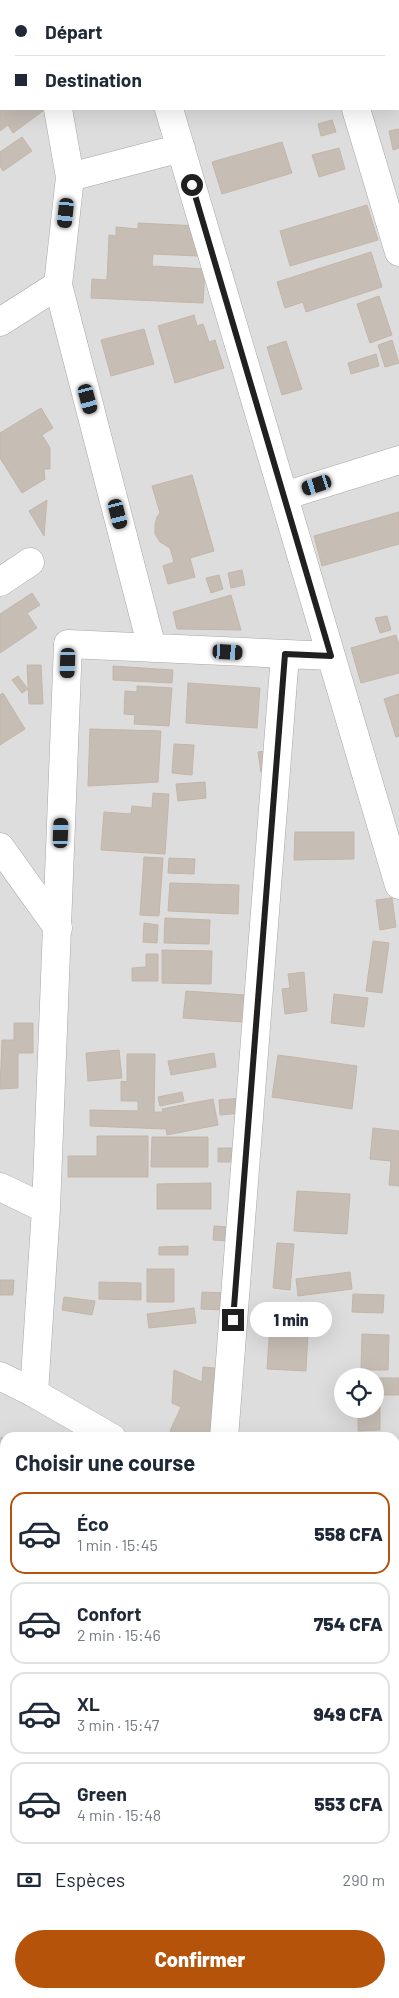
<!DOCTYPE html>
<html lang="fr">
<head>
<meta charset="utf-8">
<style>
	:root { --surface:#fff; --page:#f2f2f3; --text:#1f2937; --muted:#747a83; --line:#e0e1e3; --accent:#b45309 }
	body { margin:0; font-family:Barlow,sans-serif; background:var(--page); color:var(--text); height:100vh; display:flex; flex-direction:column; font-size:19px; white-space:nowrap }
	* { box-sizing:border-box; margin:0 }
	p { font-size:16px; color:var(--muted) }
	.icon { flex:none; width:28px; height:28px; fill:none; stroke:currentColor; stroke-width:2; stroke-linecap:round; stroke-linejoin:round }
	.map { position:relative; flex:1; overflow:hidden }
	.panel { position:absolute; left:0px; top:1432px; width:400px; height:566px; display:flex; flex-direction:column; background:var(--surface); border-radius:15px 15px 0 0; box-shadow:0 5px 20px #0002 }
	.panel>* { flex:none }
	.top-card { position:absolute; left:0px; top:0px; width:400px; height:110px; box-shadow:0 5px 20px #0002; display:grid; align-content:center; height:110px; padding:0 15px; background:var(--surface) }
	.buttons { position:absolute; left:334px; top:1368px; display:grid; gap:10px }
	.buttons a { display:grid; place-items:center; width:50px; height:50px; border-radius:50%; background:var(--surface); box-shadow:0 5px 20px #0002; font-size:25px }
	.end { position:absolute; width:22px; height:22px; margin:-11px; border:6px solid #202020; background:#fff; box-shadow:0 0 0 2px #fff }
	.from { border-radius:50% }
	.bubble { position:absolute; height:35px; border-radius:18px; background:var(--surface); box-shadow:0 5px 20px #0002; font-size:16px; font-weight:800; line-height:35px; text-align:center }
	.car { position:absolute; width:15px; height:30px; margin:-15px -8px; border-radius:6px; box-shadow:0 0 4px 1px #0007; background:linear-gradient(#222 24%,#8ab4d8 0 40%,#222 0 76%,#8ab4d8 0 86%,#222 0) }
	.top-card b { display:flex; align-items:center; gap:18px; height:48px; font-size:19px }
	.top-card b+b { border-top:1px solid var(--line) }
	.top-card i { width:12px; height:12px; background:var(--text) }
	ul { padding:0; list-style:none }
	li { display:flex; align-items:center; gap:15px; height:82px; margin:0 10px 8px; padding:0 5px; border:2px solid var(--line); border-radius:15px }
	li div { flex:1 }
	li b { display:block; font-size:19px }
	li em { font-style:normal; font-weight:800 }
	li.selected { border-color:var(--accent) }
	li>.icon { width:45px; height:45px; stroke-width:1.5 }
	h2 { padding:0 15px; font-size:22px; line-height:60px }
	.pay { display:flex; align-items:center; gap:12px; height:55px; padding:0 15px; font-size:19px }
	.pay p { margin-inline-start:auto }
	.primary-button { display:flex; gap:10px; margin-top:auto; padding:10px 15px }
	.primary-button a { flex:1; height:58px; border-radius:30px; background:var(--accent); color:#fff; font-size:20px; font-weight:800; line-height:58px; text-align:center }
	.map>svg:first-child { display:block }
	.residential { fill:#dedddd; fill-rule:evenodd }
	.building { fill:#c6beb5; stroke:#c4b5a8 }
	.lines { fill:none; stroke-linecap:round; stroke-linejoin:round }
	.minor-casing { stroke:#a7a7a7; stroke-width:29 }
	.tertiary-casing { stroke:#a7a7a7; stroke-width:29 }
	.minor { stroke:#fff; stroke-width:28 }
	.tertiary { stroke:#fff; stroke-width:28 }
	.route { stroke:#202020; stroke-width:6 }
</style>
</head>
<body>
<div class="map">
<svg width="399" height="1998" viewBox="0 0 399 1998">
	<rect width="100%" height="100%" fill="#f1eee6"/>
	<path class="residential" d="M0 0H399V1998H0ZM1 1H399V109H1ZM342 1376H375V1409H342ZM5 1438H395V1994H5Z"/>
	<path class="building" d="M57 0H114V1H57Z
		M1 79V109H41L43 111 13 133 8 125 0 131Z
		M332 120 336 132 321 136 318 124Z
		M399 129V148L393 150 389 131Z
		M22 137 32 151 3 171 0 166V152Z
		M282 142 292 173 222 194 212 162Z
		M339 148 345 169 319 177 312 155Z
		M367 205 378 240 290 266 280 231Z
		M138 223 199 226 198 256 153 254 152 266 205 269 203 303 91 298 92 279 107 280 109 235 116 236V227L138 229Z
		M371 252 382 287 306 312 303 302 285 308 277 282Z
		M379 296 392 335 370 343 357 304Z
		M194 315 197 326 203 324 209 342 215 340 224 368 175 383 158 326Z
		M144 329 154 364 111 376 101 340Z
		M392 340 399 363 385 367 378 345Z
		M286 341 302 389 282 395 267 347Z
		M376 354 379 366 351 374 348 363Z
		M41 408 53 428 42 435 50 448V469H44L45 479 22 493 0 458V433Z
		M192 475 214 551 190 558 195 577 168 584 163 566 174 562 170 548 160 542 155 534V525L157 517 160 513 152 486Z
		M47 500 44 536 29 511Z
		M399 512V544L322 566 314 536Z
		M242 570 245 585 231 588 228 573Z
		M219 575 223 589 211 593 206 578Z
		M32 593 40 605 27 613 37 628 0 653V614Z
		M231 595 241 630 177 629 173 612Z
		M387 616 391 630 380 633 375 618Z
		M396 635 399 646V673L361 683 351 648Z
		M27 665H41L43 704H29Z
		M113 666 173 670 172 683 113 680Z
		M18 676 28 689 22 693 12 680Z
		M188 683 260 688 257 728 186 723Z
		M137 686 172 688 169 726 134 724 135 715 124 714 125 691 137 692Z
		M3 693 25 729 0 745V695Z
		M399 694V736L396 737 384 699Z
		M90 729 161 731 158 782 88 786Z
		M174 744 194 745 192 775 172 773Z
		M275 750 277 770 261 772 258 752Z
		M205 782 206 798 178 801 176 784Z
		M153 793 169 794 165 854 101 850 104 812 131 814 132 806 152 808Z
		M295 832H354V859L294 860Z
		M144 857 163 858 159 916 140 915Z
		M169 858 195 859 194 874 168 873Z
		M170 883 239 885 238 914 168 911Z
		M392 898 396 927 380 930 376 900Z
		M165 918 210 920 209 944 164 943Z
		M144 923 158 925 157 943 143 942Z
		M373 941 389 943 382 993 366 991Z
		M162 950 212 951 211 984 162 983Z
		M146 954H158V981H132V968L146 967Z
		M304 972 307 1011 285 1014 282 989 290 988 288 974Z
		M186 991 246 995 243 1022 183 1018Z
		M334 994 368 998 364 1027 331 1023Z
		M14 1023H33V1053H18V1088L0 1089 2 1040H14Z
		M119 1050 122 1078 88 1081 86 1053Z
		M214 1053 216 1067 171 1075 168 1061Z
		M127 1054H155L154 1112H163L162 1109 213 1099 218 1125 167 1135 166 1129 90 1126V1110L138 1111V1101H121V1081L127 1082Z
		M278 1055 357 1066 352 1109 272 1097Z
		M182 1092 184 1101 160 1106 158 1097Z
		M241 1098 242 1113 220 1115 219 1100Z
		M373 1128 399 1131V1186L389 1185 391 1161 370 1159Z
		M97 1136H148V1177H68V1156H97Z
		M152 1137H208V1167H151Z
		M218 1148H237V1162H218Z
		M211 1183V1209H157V1184Z
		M297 1191 350 1194 347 1234 294 1231Z
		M214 1226 229 1227 228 1241 213 1240Z
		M277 1243 294 1244 290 1290 273 1288Z
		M188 1246V1255H159V1247Z
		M147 1269H174V1302H147Z
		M350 1272 352 1289 298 1296 296 1279Z
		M0 1280H14L13 1295H0Z
		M99 1282 141 1283V1300L99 1299Z
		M202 1292 227 1293V1310L201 1309Z
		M353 1294 384 1295 383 1313 352 1312Z
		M64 1297 95 1301 92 1315 62 1310Z
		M194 1308 196 1323 149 1328 147 1314Z
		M271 1309 291 1310 290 1331 308 1332 306 1371 267 1369Z
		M362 1334 389 1335 388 1370H361Z
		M203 1367 226 1369 221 1438H185L170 1431 181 1407 172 1403 174 1370 202 1382Z
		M375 1378H399V1395H380V1430L358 1431V1409H375Z
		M1 1437 5 1439V1478L0 1476Z
		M5 1519V1597L0 1595V1530Z
		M5 1730V1787L0 1785V1741Z
		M395 1736 399 1738V1786L395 1784Z
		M2 1821 5 1823V1869L0 1867V1826Z
		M135 1994H217L215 1998H140L134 1996Z"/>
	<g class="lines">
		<g class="minor-casing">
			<path id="minor" d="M20 0V1
				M137 0V1
				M323 0V1
				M185 1 189 0
				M0 32 1 31
				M58 109 70 177 58 285 152 648
				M169 109 399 885
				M356 109 399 252
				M70 177 181 148
				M0 322 58 285
				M284 496 399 460
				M0 582 30 562
				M0 847 58 928
				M0 1187 46 1209
				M34 1393 46 1209 68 644 331 656
				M224 1438 285 655
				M0 1648 5 1638
				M395 1832 399 1833
				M395 1873 399 1864
				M0 1959 5 1947
				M100 1998 102 1994
				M337 1998 339 1994"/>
		</g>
		<g class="tertiary-casing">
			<path id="tertiary" d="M0 1376 34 1393 112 1438
				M395 1599 399 1601"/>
		</g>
		<use href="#minor" class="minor"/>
		<use href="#tertiary" class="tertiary"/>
	</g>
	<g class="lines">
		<path class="route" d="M192 185 331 656 285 654 233 1320"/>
	</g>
</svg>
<div class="buttons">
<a><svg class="icon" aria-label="locate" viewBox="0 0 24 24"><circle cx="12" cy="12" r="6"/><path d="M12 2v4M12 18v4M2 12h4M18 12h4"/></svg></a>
</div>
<i class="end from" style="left:192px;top:185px"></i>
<i class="end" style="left:233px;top:1320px"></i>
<div class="bubble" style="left:250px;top:1302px;width:82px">1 min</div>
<i class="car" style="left:66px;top:213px;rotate:186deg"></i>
<i class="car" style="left:88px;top:399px;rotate:165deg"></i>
<i class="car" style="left:317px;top:485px;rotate:252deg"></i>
<i class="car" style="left:118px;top:514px;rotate:166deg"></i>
<i class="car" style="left:228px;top:652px;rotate:93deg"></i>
<i class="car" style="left:68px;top:663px;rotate:182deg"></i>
<i class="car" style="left:61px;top:833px;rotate:2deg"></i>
<div class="top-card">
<b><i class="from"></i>Départ</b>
<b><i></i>Destination</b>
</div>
<section class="panel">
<h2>Choisir une course</h2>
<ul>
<li class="selected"><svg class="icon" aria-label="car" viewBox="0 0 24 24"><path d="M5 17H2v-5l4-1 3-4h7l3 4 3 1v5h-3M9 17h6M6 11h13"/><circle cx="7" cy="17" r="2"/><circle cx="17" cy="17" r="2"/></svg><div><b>Éco</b><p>1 min · 15:45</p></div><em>558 CFA</em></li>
<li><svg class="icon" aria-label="car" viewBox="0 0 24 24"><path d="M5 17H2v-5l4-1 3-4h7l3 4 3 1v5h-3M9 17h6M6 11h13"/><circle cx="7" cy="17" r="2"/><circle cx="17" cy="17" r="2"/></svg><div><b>Confort</b><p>2 min · 15:46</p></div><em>754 CFA</em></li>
<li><svg class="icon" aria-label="car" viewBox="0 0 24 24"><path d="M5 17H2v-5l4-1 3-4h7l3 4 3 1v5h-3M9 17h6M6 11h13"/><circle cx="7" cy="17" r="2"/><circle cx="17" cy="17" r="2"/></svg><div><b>XL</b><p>3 min · 15:47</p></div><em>949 CFA</em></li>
<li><svg class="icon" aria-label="car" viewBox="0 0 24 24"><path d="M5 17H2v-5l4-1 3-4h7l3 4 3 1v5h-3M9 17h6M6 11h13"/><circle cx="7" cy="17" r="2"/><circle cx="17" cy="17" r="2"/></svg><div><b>Green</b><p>4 min · 15:48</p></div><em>553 CFA</em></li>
</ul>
<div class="pay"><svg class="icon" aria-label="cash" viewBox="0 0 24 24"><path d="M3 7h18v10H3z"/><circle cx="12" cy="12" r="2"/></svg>Espèces<p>290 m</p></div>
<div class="primary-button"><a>Confirmer</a></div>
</section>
</div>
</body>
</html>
